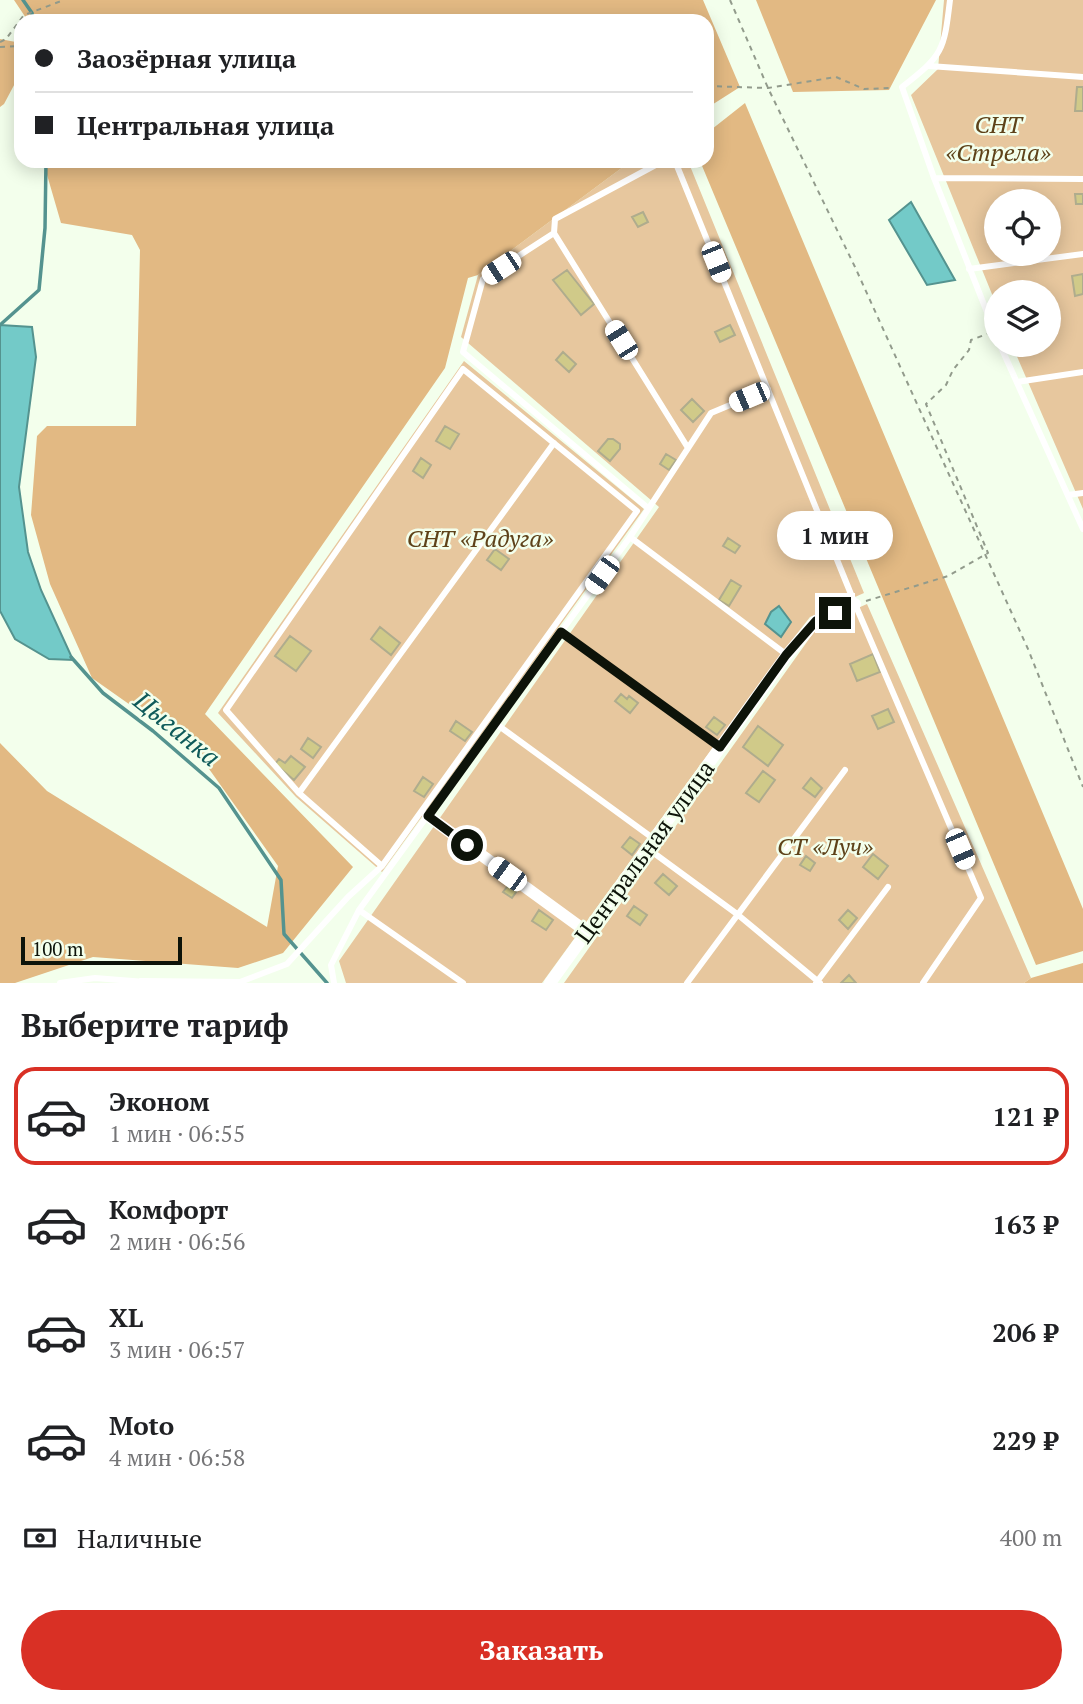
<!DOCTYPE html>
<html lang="ru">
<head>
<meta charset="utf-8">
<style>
	:root { --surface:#fff; --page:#f6f6f6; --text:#202124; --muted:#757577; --line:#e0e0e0; --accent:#d93025 }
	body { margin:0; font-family:"PT Serif",serif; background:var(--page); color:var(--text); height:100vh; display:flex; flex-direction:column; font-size:26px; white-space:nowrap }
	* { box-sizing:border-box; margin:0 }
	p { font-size:23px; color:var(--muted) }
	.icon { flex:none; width:38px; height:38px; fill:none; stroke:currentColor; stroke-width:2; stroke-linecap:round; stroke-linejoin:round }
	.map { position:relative; height:983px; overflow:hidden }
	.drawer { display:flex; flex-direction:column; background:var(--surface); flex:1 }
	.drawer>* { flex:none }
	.hud { position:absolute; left:14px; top:14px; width:700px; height:154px; border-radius:21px; box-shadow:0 4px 18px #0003; display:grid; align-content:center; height:154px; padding:0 21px; background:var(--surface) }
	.buttons { position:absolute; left:984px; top:189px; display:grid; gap:14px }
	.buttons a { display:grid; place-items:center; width:77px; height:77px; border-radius:50%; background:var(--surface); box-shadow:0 4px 18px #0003; font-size:35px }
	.scale { position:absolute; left:21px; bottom:18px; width:161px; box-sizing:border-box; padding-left:7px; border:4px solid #0d1309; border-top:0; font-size:19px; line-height:24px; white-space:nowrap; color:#0d1309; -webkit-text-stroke:5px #f3ffec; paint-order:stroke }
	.end { position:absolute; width:32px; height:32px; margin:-16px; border:9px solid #0d1309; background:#fff; box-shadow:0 0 0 4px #fff }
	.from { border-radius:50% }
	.bubble { position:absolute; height:49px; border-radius:24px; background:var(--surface); box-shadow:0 4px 18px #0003; font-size:23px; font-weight:700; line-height:49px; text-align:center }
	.car { position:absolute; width:21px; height:42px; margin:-21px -10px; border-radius:9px; box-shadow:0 0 5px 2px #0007; background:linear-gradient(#fff 24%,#345 0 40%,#fff 0 76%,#345 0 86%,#fff 0) }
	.hud b { display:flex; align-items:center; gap:24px; height:66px; font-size:26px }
	.hud b+b { border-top:2px solid var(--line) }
	.hud i { width:18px; height:18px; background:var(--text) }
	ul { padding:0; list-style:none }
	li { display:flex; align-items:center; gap:21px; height:98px; margin:0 14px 10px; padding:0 7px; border:4px solid transparent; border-radius:21px }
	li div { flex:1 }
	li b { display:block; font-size:26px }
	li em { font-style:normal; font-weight:700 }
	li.on { border-color:var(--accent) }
	li>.icon { width:63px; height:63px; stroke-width:1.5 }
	h2 { padding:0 21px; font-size:32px; line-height:84px }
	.pay { display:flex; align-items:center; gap:18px; height:77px; padding:0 21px; font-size:26px }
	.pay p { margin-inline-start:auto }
	.button { display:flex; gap:14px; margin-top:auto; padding:14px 21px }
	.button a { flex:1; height:80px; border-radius:42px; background:var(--accent); color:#fff; font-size:28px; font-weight:700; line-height:80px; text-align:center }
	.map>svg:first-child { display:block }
	.green { fill:#e7c79e; fill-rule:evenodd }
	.forest { fill:#e2b983 }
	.water { fill:#73cac8; stroke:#54938f; stroke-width:2 }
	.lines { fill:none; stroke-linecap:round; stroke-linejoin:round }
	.stream { stroke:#54938f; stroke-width:3.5 }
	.building { fill:#d0ca89; stroke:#afac8d; stroke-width:2 }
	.path { stroke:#929b8c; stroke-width:2; stroke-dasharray:5 5; stroke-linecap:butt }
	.lane { stroke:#fff; stroke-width:6 }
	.street { stroke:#fff; stroke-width:12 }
	.route { stroke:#0d1309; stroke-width:9 }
	.labels { text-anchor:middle; stroke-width:5; stroke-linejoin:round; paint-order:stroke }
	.park-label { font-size:24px; font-style:italic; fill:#5e4219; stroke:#f3ffec }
	.street-label { font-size:24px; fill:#0d1309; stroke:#f3ffec }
	.water-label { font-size:26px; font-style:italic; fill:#0f5b5a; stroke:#f3ffec }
</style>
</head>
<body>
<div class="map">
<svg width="1083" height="983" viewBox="0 0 1083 983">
	<rect width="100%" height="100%" fill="#f3ffec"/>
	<path class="green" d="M944 0H1083V509L1012 345H1048V292H996V304L911 95 938 69ZM996 201H1048V254H996Z
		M631 161H688L864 593 810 617 778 658 542 983H346L339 961 659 507 461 337 478 275Z
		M464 361 644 509 382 872 296 797 218 713Z
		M867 604 1031 978 1024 983H564L819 625Z"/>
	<path class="forest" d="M14 0H703L740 87 707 108V21H28Z
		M756 0H936L889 90 793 92Z
		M0 39 21 43V72L4 104 0 107Z
		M745 103 1083 909V951L1036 965 700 161H707V133Z
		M43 161H631L478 275 468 278 445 368 205 714 353 867 283 953 238 968 93 957 15 983H0V743L47 791 267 927 278 866 197 752 92 678 50 584 31 515 37 436 47 426H136L140 250 132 235 61 223Z
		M1083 963V983H1024L1031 978Z"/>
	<path class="water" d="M911 202 955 280 927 285 889 220Z
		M0 325 32 327 36 357 19 487 28 552 41 590 73 660 49 659 15 639 0 611Z
		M779 606 791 622 781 637 765 624 771 612Z"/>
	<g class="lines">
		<path class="stream" d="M23 0 32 13 33 21
			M0 325 39 290 45 228 46 161
			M71 657 103 693 153 731 219 788 281 880 284 934 327 983"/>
	</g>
	<path class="building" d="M1077 87H1083V111H1075Z
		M1075 194H1083V204H1076Z
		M643 212 648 222 638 227 632 217Z
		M567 270 594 304 581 315 553 280Z
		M1083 274V294L1075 296 1072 276Z
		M730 325 735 335 720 342 715 332Z
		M563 352 576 364 569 372 556 360Z
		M692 399 704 411 693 422 681 410Z
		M445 426 459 434 450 449 436 441Z
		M608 439H613L620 444V449L610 461 598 451Z
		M666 454 676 460 669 470 660 464Z
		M421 458 431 465 423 478 413 471Z
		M813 512 817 525 804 530 799 517Z
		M818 531 824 548 809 554 802 537Z
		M728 538 740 546 735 553 723 546Z
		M495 549 509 559 501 570 487 560Z
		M731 580 741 586 729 606 719 600Z
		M380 627 400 643 391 655 371 639Z
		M290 636 311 651 296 671 275 656Z
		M873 654 880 672 857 681 850 664Z
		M621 694 627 699 629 696 638 703 630 713 615 701Z
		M888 709 894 722 878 729 872 716Z
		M714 717 725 725 717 735 706 727Z
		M456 721 472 732 465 741 450 731Z
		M758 726 783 745 768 766 743 747Z
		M308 738 321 747 313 758 301 749Z
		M291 756 305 767 294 780 275 764 279 759 285 763Z
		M763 771 775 780 759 802 746 793Z
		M423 777 433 784 424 797 414 791Z
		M811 778 822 788 815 797 803 788Z
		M630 837 640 844 632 855 622 847Z
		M873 854 888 866 878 879 863 867Z
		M806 856 815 863 810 871 800 865Z
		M663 874 677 886 669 895 655 883Z
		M511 882 519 888 512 898 503 892Z
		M634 906 647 915 640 925 627 916Z
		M539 910 553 920 546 930 532 921Z
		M848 910 857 918 848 929 839 920Z
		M849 975 856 983H841Z"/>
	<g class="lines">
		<path class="path" d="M730 0 768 88 855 267 1028 649 1083 787
			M0 42 6 39 24 15 64 0
			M0 47 21 46
			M707 86 768 88 836 77 864 89 892 88
			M866 601 948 576 988 553 926 404 946 385 953 370 969 350 971 340 987 334"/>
		<path class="lane" d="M950 0C944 51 943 55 902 87L934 178 996 335
			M929 66 1083 77
			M663 161 555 219 554 233 688 448
			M675 161 855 604 981 898 923 983
			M934 178 1083 179
			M554 233 483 279 463 352 648 508
			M969 269 1083 254
			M1000 345 1083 529
			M1017 382 1083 372
			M768 389 711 413 630 537 787 655
			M1068 495 1083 493
			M561 631 720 747
			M495 723 654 839
			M299 793 554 443
			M647 848 737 914 820 983
			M359 910 463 983
			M141 981 240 982 287 964 348 897 382 866 637 511 463 369 226 710 299 793 382 866
			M60 983 95 978 145 982
			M334 983 331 965 359 910 630 537
			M687 983 845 770
			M816 983 888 887"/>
		<path class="street" d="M428 816 587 932
			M550 983 787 655 816 621 855 604"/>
	</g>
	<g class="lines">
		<path class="route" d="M467 845 428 816 561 632 720 747 786 655 816 621 835 613"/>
	</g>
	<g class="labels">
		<g class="park-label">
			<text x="998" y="133">СНТ<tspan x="998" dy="28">«Стрела»</tspan></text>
			<text x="480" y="547">СНТ «Радуга»</text>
			<text x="825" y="855">СТ «Луч»</text>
		</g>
		<g class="street-label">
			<text transform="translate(645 852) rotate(-54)" y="8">Центральная улица</text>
		</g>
		<g class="water-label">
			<text transform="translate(177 729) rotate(39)" y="9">Цыганка</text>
		</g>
	</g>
</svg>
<div class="buttons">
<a><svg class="icon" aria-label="locate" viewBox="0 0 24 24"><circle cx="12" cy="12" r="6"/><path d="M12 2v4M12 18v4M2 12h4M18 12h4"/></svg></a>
<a><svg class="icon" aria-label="layers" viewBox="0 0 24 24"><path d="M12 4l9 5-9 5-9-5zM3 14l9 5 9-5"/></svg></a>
</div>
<div class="scale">100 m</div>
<i class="end from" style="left:467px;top:845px"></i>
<i class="end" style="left:835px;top:613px"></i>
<div class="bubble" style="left:777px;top:511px;width:116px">1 мин</div>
<i class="car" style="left:716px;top:262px;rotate:158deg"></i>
<i class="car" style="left:501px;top:268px;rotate:237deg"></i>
<i class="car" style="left:621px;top:340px;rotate:328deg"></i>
<i class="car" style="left:749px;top:397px;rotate:247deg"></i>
<i class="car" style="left:602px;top:575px;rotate:216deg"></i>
<i class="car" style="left:960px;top:849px;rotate:157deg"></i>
<i class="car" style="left:507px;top:874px;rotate:306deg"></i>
<div class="hud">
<b><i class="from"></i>Заозёрная улица</b>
<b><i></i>Центральная улица</b>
</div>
</div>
<section class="drawer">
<h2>Выберите тариф</h2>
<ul>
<li class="on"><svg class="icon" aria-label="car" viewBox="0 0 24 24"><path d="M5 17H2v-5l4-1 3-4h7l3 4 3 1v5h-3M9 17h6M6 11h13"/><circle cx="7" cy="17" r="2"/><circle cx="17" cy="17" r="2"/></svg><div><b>Эконом</b><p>1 мин · 06:55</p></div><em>121 ₽</em></li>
<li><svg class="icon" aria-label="car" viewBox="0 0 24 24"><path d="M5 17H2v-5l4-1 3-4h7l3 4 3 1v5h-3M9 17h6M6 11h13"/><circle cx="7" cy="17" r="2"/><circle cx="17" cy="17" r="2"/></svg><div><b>Комфорт</b><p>2 мин · 06:56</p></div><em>163 ₽</em></li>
<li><svg class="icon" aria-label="car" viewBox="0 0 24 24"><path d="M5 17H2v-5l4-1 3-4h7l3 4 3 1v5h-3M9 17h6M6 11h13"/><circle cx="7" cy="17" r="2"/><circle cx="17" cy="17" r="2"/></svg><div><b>XL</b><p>3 мин · 06:57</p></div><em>206 ₽</em></li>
<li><svg class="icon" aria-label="car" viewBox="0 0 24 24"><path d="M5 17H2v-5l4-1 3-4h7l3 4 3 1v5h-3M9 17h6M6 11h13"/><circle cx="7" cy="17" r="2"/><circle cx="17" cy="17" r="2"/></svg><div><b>Moto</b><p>4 мин · 06:58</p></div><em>229 ₽</em></li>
</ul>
<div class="pay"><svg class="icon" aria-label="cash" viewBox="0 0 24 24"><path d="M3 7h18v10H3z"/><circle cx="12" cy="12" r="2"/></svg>Наличные<p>400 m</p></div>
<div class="button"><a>Заказать</a></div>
</section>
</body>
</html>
